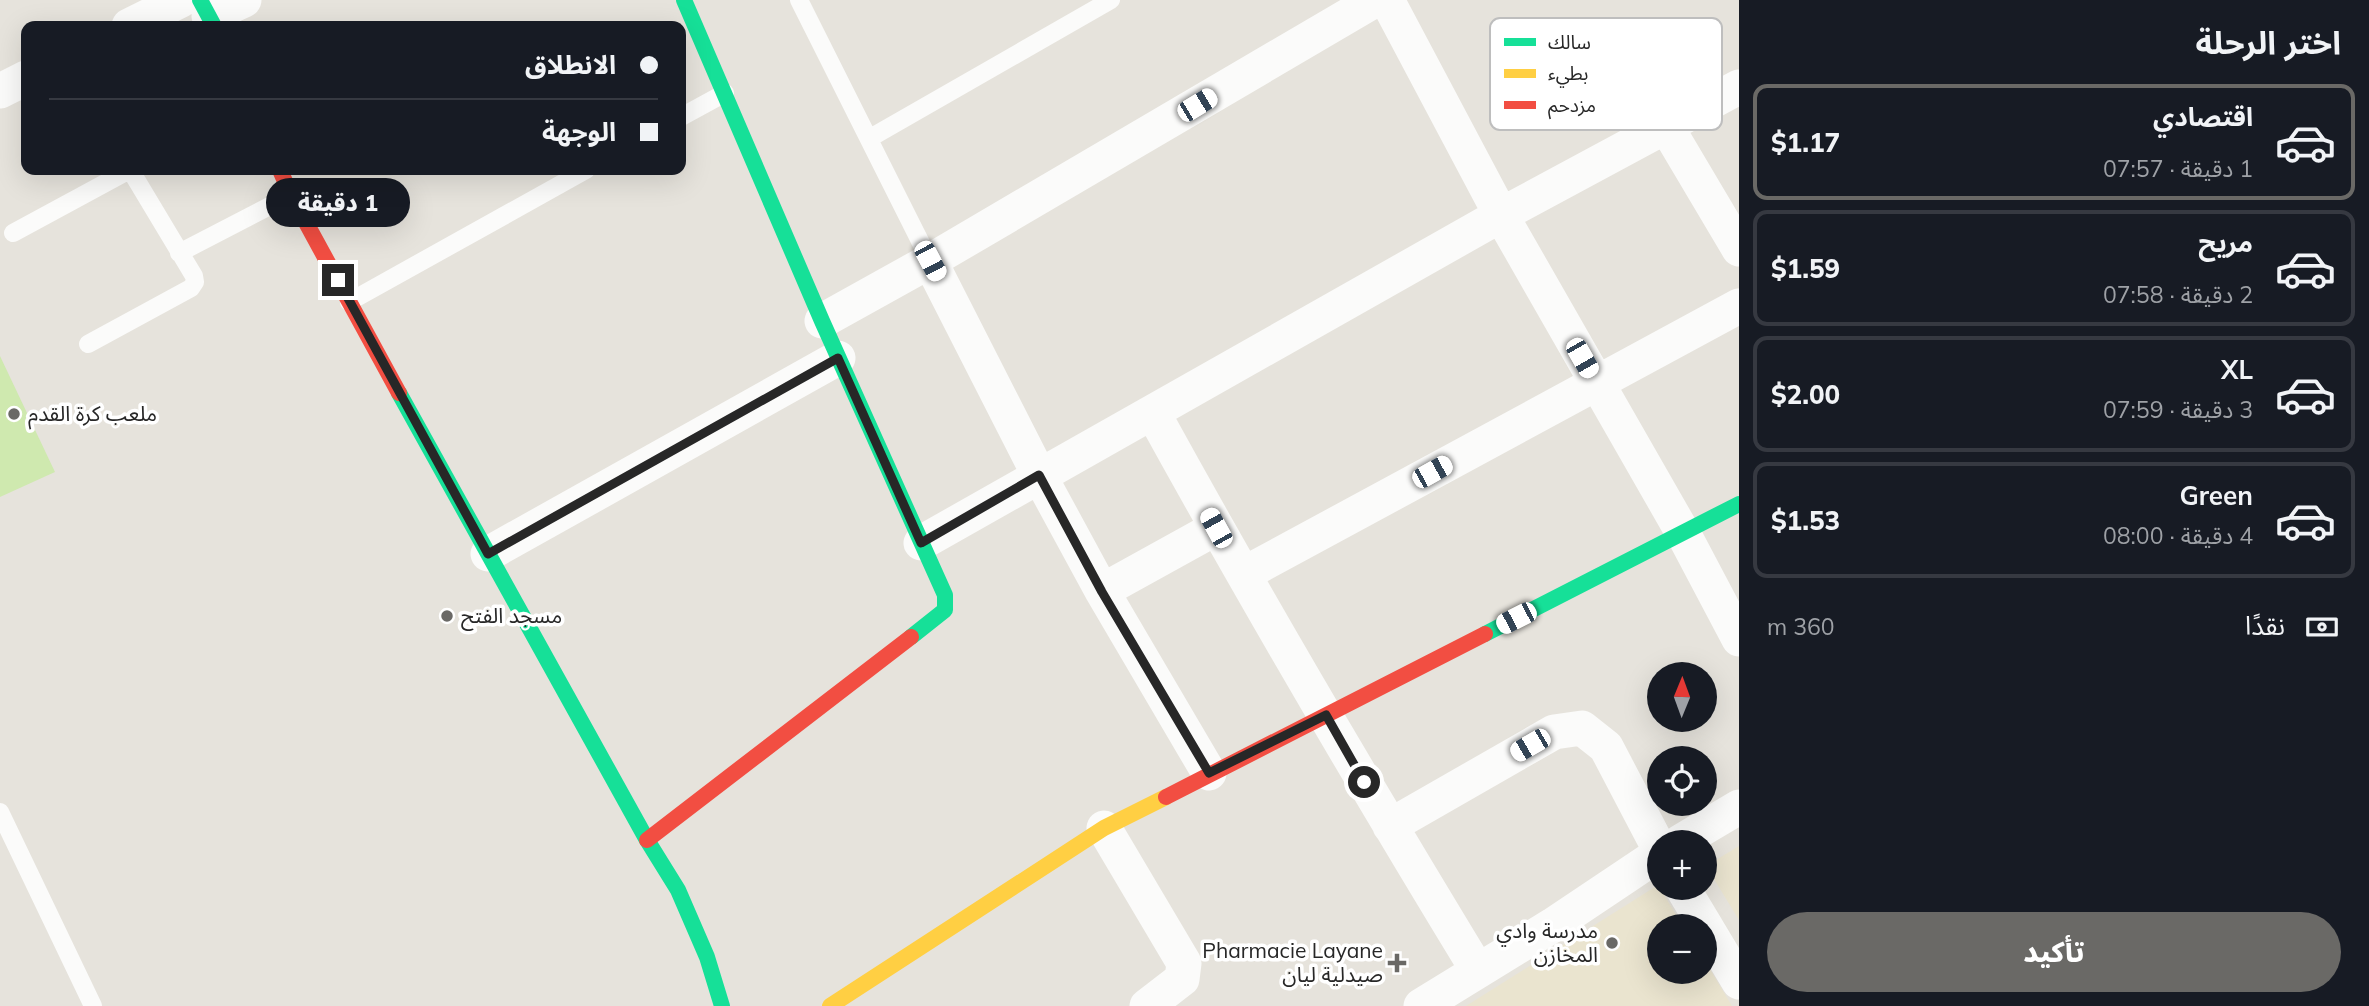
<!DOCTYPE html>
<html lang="ar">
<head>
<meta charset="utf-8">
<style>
	:root { --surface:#171b24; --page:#20242c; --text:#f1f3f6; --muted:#9ea1a6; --line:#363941; --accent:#6a6966 }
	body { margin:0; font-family:Mulish,"Noto Sans Arabic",sans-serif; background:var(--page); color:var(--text); direction:rtl; height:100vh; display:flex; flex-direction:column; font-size:26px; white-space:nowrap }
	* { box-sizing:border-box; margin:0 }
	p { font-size:23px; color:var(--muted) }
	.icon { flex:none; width:38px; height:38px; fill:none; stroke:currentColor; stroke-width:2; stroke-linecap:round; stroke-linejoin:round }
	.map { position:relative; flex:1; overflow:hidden; direction:ltr }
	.panel { display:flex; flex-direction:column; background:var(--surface); width:630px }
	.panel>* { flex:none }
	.guide { position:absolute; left:21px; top:21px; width:665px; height:154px; border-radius:14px; box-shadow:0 7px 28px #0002; direction:rtl; display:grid; align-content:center; height:154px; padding:0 28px; background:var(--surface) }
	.needle { width:46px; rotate:1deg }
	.controls { position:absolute; left:1647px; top:662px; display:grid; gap:14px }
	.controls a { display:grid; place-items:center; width:70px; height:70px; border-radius:50%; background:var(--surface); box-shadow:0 7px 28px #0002; font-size:35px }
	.end { position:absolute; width:32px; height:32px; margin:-16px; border:9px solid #272727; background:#fff; box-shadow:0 0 0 4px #fff }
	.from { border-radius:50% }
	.bubble { position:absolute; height:49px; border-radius:24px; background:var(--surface); box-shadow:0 7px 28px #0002; font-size:23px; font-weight:800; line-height:49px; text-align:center; direction:rtl }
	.car { position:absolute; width:21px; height:42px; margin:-21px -10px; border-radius:9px; box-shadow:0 0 5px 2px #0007; background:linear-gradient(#fff 24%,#345 0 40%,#fff 0 76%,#345 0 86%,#fff 0) }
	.guide b { display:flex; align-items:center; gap:24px; height:66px; font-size:26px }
	.guide b+b { border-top:2px solid var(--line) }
	.guide i { width:18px; height:18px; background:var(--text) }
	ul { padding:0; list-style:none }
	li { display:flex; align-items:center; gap:21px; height:116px; margin:0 14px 10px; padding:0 14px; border:4px solid var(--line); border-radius:14px }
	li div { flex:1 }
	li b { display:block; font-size:26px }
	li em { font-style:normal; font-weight:800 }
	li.current { border-color:var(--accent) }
	li>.icon { width:63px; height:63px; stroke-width:1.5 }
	h2 { padding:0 28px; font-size:32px; line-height:84px }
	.pay { display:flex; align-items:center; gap:18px; height:77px; padding:0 28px; font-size:26px }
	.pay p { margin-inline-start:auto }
	.cta { display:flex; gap:14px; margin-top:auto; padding:14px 28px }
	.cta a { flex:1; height:80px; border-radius:42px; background:var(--accent); color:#fff; font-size:28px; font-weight:800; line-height:80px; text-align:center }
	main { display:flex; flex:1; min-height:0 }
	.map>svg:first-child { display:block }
	.education { fill:#eae4cf }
	.pitch { fill:#cfe9af }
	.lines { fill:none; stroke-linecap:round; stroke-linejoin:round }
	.lane { stroke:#fbfbfa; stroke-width:18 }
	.street { stroke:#fbfbfa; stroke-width:35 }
	.fast { stroke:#16e098; stroke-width:16 }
	.slow { stroke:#ffcf43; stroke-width:16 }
	.jam { stroke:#f24e42; stroke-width:16 }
	.route { stroke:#272727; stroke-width:9 }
	.poi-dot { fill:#6a6966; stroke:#fff; stroke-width:2.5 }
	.labels { text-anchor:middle; stroke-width:7; stroke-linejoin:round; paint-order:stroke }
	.poi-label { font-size:21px; fill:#272727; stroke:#fff; text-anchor:start }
	.key { fill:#fff; stroke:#bebebe; stroke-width:2 }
	.key-label { font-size:19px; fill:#272727 }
</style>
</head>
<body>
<main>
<section class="panel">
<h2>اختر الرحلة</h2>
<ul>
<li class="current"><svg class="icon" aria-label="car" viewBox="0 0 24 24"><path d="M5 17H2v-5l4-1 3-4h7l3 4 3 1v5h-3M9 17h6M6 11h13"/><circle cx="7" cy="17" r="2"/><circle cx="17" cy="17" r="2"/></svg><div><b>اقتصادي</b><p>1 دقيقة · 07:57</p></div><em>$1.17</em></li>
<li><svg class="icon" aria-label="car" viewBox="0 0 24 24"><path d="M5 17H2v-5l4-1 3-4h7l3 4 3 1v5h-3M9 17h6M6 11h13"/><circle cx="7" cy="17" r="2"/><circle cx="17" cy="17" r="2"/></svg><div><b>مريح</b><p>2 دقيقة · 07:58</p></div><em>$1.59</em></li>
<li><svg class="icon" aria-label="car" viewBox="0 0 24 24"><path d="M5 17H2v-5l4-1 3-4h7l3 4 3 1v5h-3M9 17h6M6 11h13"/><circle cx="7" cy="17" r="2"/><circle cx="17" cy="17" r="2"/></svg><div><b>XL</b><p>3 دقيقة · 07:59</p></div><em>$2.00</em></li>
<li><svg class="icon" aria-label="car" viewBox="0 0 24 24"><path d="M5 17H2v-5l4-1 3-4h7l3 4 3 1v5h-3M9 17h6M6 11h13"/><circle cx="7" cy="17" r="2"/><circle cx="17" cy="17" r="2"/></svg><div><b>Green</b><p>4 دقيقة · 08:00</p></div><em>$1.53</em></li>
</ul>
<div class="pay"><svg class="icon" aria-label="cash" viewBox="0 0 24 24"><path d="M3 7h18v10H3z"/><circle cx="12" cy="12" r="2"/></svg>نقدًا<p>360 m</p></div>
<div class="cta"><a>تأكيد</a></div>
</section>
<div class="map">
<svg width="1739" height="1006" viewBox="0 0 1739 1006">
	<rect width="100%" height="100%" fill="#e6e3dc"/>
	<path class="education" d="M1739 846V920L1706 866Z
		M1658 885 1683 926H1659V971H1704L1705 961 1732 1006H1466Z"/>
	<path class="pitch" d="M0 356 55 472 0 497Z"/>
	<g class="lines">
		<path class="lane" d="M799 0 930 261
			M681 117 725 93
			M870 138 1111 0
			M13 233 122 174 128 172 134 176 194 276 195 282 191 288 88 344
			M179 253 291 195
			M349 302 586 170
			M0 812 93 1006"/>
		<path class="street" d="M1387 0 1501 215 1683 533 1739 639
			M209 16 244 0
			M129 26 181 0
			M0 91 26 78
			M1666 126 1739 249
			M930 261 1039 475 1102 591 1209 773
			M822 321 930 261 1375 0
			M1153 413C1257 602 1366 787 1478 971
			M921 543 1501 215 1739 87
			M488 554 838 358
			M1244 574 1739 306
			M1102 591 1216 528
			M1390 826 1554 732 1582 728 1606 747 1659 848
			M1104 828 1184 963 1182 979 1147 1006
			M1680 842 1739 807
			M1682 887 1739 982
			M1421 1006 1553 925 1659 854"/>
		<path class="fast" d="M200 0 214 26
			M684 0 822 321 945 595V610L911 637
			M399 393 647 840 678 890 707 957 722 1006
			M1485 634 1739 504"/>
		<path class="slow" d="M830 1006 1104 828 1166 797"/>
		<path class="jam" d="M280 170 291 195 399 393
			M1166 797 1485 634
			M647 840 911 637"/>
	</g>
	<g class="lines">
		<path class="route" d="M338 280 488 554 838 358 921 543 1039 475 1102 592 1209 773 1326 715 1364 782"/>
	</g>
	<g class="poi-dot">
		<circle cx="14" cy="414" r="7"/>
		<circle cx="447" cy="616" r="7"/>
		<circle cx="1612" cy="943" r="7"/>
		<path d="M1393.5 952.5h7v7h7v7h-7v7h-7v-7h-7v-7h7z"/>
	</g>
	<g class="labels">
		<g class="poi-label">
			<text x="28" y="421">ملعب كرة القدم</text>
			<text x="461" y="623">مسجد الفتح</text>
			<text x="1598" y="938" text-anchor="end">مدرسة وادي<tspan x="1598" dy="24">المخازن</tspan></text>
			<text x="1383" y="958" text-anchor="end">Pharmacie Layane<tspan x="1383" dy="24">صيدلية ليان</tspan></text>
		</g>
	</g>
	<rect x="1490" y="18" width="232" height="112" rx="10" class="key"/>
	<rect x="1504" y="38" width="32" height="8" fill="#16e098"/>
	<rect x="1504" y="69" width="32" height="9" fill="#ffcf43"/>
	<rect x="1504" y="101" width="32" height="8" fill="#f24e42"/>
	<g class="key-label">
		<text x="1548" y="49">سالك</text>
		<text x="1548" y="80">بطيء</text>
		<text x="1548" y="112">مزدحم</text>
	</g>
</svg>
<div class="controls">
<a><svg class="needle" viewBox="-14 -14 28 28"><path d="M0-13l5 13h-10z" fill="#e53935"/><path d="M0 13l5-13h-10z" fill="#9ea1a6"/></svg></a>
<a><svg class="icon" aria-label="locate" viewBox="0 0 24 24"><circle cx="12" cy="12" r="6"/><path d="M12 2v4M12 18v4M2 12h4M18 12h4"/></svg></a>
<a>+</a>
<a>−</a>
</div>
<i class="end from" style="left:1364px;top:782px"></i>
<i class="end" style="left:338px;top:280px"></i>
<div class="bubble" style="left:266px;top:178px;width:144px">1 دقيقة</div>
<i class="car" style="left:1197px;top:105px;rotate:59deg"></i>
<i class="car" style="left:930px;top:261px;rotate:152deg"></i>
<i class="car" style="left:1582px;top:358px;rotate:150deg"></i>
<i class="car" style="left:1432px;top:472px;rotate:61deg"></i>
<i class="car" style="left:1216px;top:528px;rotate:331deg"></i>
<i class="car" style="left:1516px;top:618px;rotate:243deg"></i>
<i class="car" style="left:1530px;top:745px;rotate:240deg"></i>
<div class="guide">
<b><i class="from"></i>الانطلاق</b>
<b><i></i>الوجهة</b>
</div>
</div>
</main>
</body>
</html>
